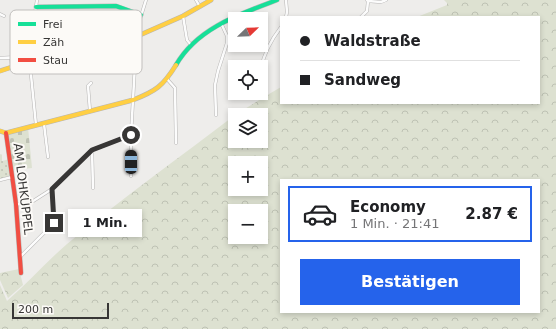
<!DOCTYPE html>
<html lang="de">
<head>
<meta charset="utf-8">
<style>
	:root { --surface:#fff; --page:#f2f2f2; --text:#202124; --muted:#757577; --line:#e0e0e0; --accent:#2563eb }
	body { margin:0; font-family:"DejaVu Sans",sans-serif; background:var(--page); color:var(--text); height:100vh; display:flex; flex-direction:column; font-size:15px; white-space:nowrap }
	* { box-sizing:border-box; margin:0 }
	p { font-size:13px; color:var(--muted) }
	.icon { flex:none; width:22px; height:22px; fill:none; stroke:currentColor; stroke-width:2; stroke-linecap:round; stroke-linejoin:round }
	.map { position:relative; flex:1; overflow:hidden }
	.sheet { position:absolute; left:280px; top:179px; width:260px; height:134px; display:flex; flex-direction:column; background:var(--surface); border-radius:0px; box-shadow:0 2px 6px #0003 }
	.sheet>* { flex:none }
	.hud { position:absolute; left:280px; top:16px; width:260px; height:88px; border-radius:0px; box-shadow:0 2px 6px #0003; display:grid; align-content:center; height:88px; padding:0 20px; background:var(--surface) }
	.needle { width:26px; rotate:67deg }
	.buttons { position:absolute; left:228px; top:12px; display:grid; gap:8px }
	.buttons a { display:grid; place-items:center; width:40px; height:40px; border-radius:0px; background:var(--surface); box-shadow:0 2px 6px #0003; font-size:20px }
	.scale { position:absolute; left:12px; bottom:10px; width:97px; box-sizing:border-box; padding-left:4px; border:2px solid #373635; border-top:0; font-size:11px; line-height:14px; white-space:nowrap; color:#373635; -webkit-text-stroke:3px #fcfaf7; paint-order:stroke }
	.end { position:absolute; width:18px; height:18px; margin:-9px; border:5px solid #373635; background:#fff; box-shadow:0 0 0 2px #fff }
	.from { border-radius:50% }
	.bubble { position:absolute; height:28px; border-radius:0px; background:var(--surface); box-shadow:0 2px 6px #0003; font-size:13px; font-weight:700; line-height:28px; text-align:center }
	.car { position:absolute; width:12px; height:24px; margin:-12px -6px; border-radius:5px; box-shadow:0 0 3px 1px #0007; background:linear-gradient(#222 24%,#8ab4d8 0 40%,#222 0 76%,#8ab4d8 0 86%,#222 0) }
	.hud b { display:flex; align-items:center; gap:14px; height:38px; font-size:15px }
	.hud b+b { border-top:1px solid var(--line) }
	.hud i { width:10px; height:10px; background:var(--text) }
	ul { padding:7px 0 0; list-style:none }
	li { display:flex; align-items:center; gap:12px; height:56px; margin:0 8px 6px; padding:0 12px; border:2px solid transparent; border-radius:0px }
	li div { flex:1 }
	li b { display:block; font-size:15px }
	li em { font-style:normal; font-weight:700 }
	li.current { border-color:var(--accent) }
	li>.icon { width:36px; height:36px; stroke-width:1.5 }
	.action { display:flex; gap:8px; margin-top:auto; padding:8px 20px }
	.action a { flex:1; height:46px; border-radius:0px; background:var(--accent); color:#fff; font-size:16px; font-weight:700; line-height:46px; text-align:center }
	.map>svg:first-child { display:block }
	.grass { fill:url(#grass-dots) }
	.forest { fill:url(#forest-crowns); fill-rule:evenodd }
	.cemetery { fill:url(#cemetery-stones) }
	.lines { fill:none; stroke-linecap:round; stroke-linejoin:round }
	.street-casing { stroke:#b7b6b5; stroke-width:3.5 }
	.fast-casing { stroke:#b7b6b5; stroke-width:5 }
	.slow-casing { stroke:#b7b6b5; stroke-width:5 }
	.jam-casing { stroke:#b7b6b5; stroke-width:5 }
	.street { stroke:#fcfcfc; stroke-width:2.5 }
	.fast { stroke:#16e098; stroke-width:4 }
	.slow { stroke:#ffcf43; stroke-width:4 }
	.jam { stroke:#f24e42; stroke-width:4 }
	.route { stroke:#373635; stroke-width:5 }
	.labels { text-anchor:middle; stroke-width:4; stroke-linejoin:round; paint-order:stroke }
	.street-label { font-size:12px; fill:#373635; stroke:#fcfaf7 }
	.key { fill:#fcfaf7; stroke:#c1bfbd; stroke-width:1 }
	.key-label { font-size:11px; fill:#373635 }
</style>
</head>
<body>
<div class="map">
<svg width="556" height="329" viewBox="0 0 556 329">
	<defs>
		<pattern id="grass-dots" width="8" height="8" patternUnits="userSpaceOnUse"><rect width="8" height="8" fill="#dde1d1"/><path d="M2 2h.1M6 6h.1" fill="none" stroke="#bec2b4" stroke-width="1.8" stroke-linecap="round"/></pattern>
		<pattern id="forest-crowns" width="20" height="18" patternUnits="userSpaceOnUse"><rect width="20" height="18" fill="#dde1d1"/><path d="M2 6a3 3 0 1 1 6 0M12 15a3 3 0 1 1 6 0" fill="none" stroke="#bec2b4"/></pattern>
		<pattern id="cemetery-stones" width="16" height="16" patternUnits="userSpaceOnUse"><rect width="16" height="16" fill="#dde1d1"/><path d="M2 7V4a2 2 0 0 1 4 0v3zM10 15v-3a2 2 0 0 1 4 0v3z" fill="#bec2b4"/></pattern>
	</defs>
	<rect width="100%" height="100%" fill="#eeedeb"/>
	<path class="grass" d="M0 154 2 155V161L10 159 13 177 0 180Z"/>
	<path class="forest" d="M444 0H556V329H0V285L7 301C28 283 46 262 67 244 121 199 179 158 235 115V141H261V115H235L264 97 281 87V103H539V17H417L447 5V3ZM235 163H261V189H235ZM281 180H539V312H281ZM235 211H261V237H235Z
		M19 269 23 285 8 298 0 280V273Z"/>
	<path class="cemetery" d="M28 127 32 168 12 170 6 133Z"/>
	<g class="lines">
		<g class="street-casing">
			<path id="street" d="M196 0 200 7
				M368 1 381 2 386 0
				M0 14 4 16
				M183 16 187 40 191 45
				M286 17 287 12 286 0
				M361 17 367 11 368 1 367 0
				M11 57 12 67
				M0 58C9 58 22 57 29 50L37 0
				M30 65 36 125
				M261 69C264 52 271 40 281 27
				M261 70 263 79
				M167 79 175 88 176 143
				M90 111 88 86 91 83
				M216 115 215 85 218 71 227 43V36L221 23
				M44 124 48 157
				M92 150 93 188
				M131 176V135L137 29 146 0
				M0 180 12 177
				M16 204 27 205 52 189 92 150 131 135
				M21 256 54 223 52 189"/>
		</g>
		<g class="fast-casing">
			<path id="fast" d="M36 7 116 6 141 15
				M176 65C197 28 240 14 277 0"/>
		</g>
		<g class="slow-casing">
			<path id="slow" d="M0 71 12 67 30 65 94 62 115 46 183 16 211 0
				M0 131 6 133 133 100C156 91 163 86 176 65"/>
		</g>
		<g class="jam-casing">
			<path id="jam" d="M6 133 16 204 21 273"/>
		</g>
		<use href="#street" class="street"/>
		<use href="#fast" class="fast"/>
		<use href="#slow" class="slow"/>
		<use href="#jam" class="jam"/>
	</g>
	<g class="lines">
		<path class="route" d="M54 223 52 189 92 150 131 135"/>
	</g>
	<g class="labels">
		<g class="street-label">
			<text transform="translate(23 189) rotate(83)" y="4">AM LOHKÜPPEL</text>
		</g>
	</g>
	<rect x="10" y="10" width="132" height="64" rx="6" class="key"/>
	<rect x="18" y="22" width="18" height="4" fill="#16e098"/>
	<rect x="18" y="40" width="18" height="4" fill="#ffcf43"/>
	<rect x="18" y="58" width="18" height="4" fill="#f24e42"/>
	<g class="key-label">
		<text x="43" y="28">Frei</text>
		<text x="43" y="46">Zäh</text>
		<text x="43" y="64">Stau</text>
	</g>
</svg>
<div class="buttons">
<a><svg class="needle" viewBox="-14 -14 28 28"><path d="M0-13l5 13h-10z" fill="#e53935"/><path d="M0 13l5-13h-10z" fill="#757577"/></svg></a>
<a><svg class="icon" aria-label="locate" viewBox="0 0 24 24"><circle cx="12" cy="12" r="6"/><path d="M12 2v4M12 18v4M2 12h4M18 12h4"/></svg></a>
<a><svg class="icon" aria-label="layers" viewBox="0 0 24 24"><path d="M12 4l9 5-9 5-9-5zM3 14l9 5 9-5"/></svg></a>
<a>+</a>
<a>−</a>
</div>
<div class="scale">200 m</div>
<i class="end from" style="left:131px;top:135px"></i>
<i class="end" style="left:54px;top:223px"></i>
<div class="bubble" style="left:68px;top:209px;width:74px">1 Min.</div>
<i class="car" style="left:131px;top:162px;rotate:0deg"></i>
<div class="hud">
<b><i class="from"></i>Waldstraße</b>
<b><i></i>Sandweg</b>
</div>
<section class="sheet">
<ul>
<li class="current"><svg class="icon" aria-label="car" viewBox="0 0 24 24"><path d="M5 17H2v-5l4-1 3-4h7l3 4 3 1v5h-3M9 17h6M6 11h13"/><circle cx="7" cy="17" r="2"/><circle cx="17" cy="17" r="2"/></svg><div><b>Economy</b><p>1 Min. · 21:41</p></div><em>2.87 €</em></li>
</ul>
<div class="action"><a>Bestätigen</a></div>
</section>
</div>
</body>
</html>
